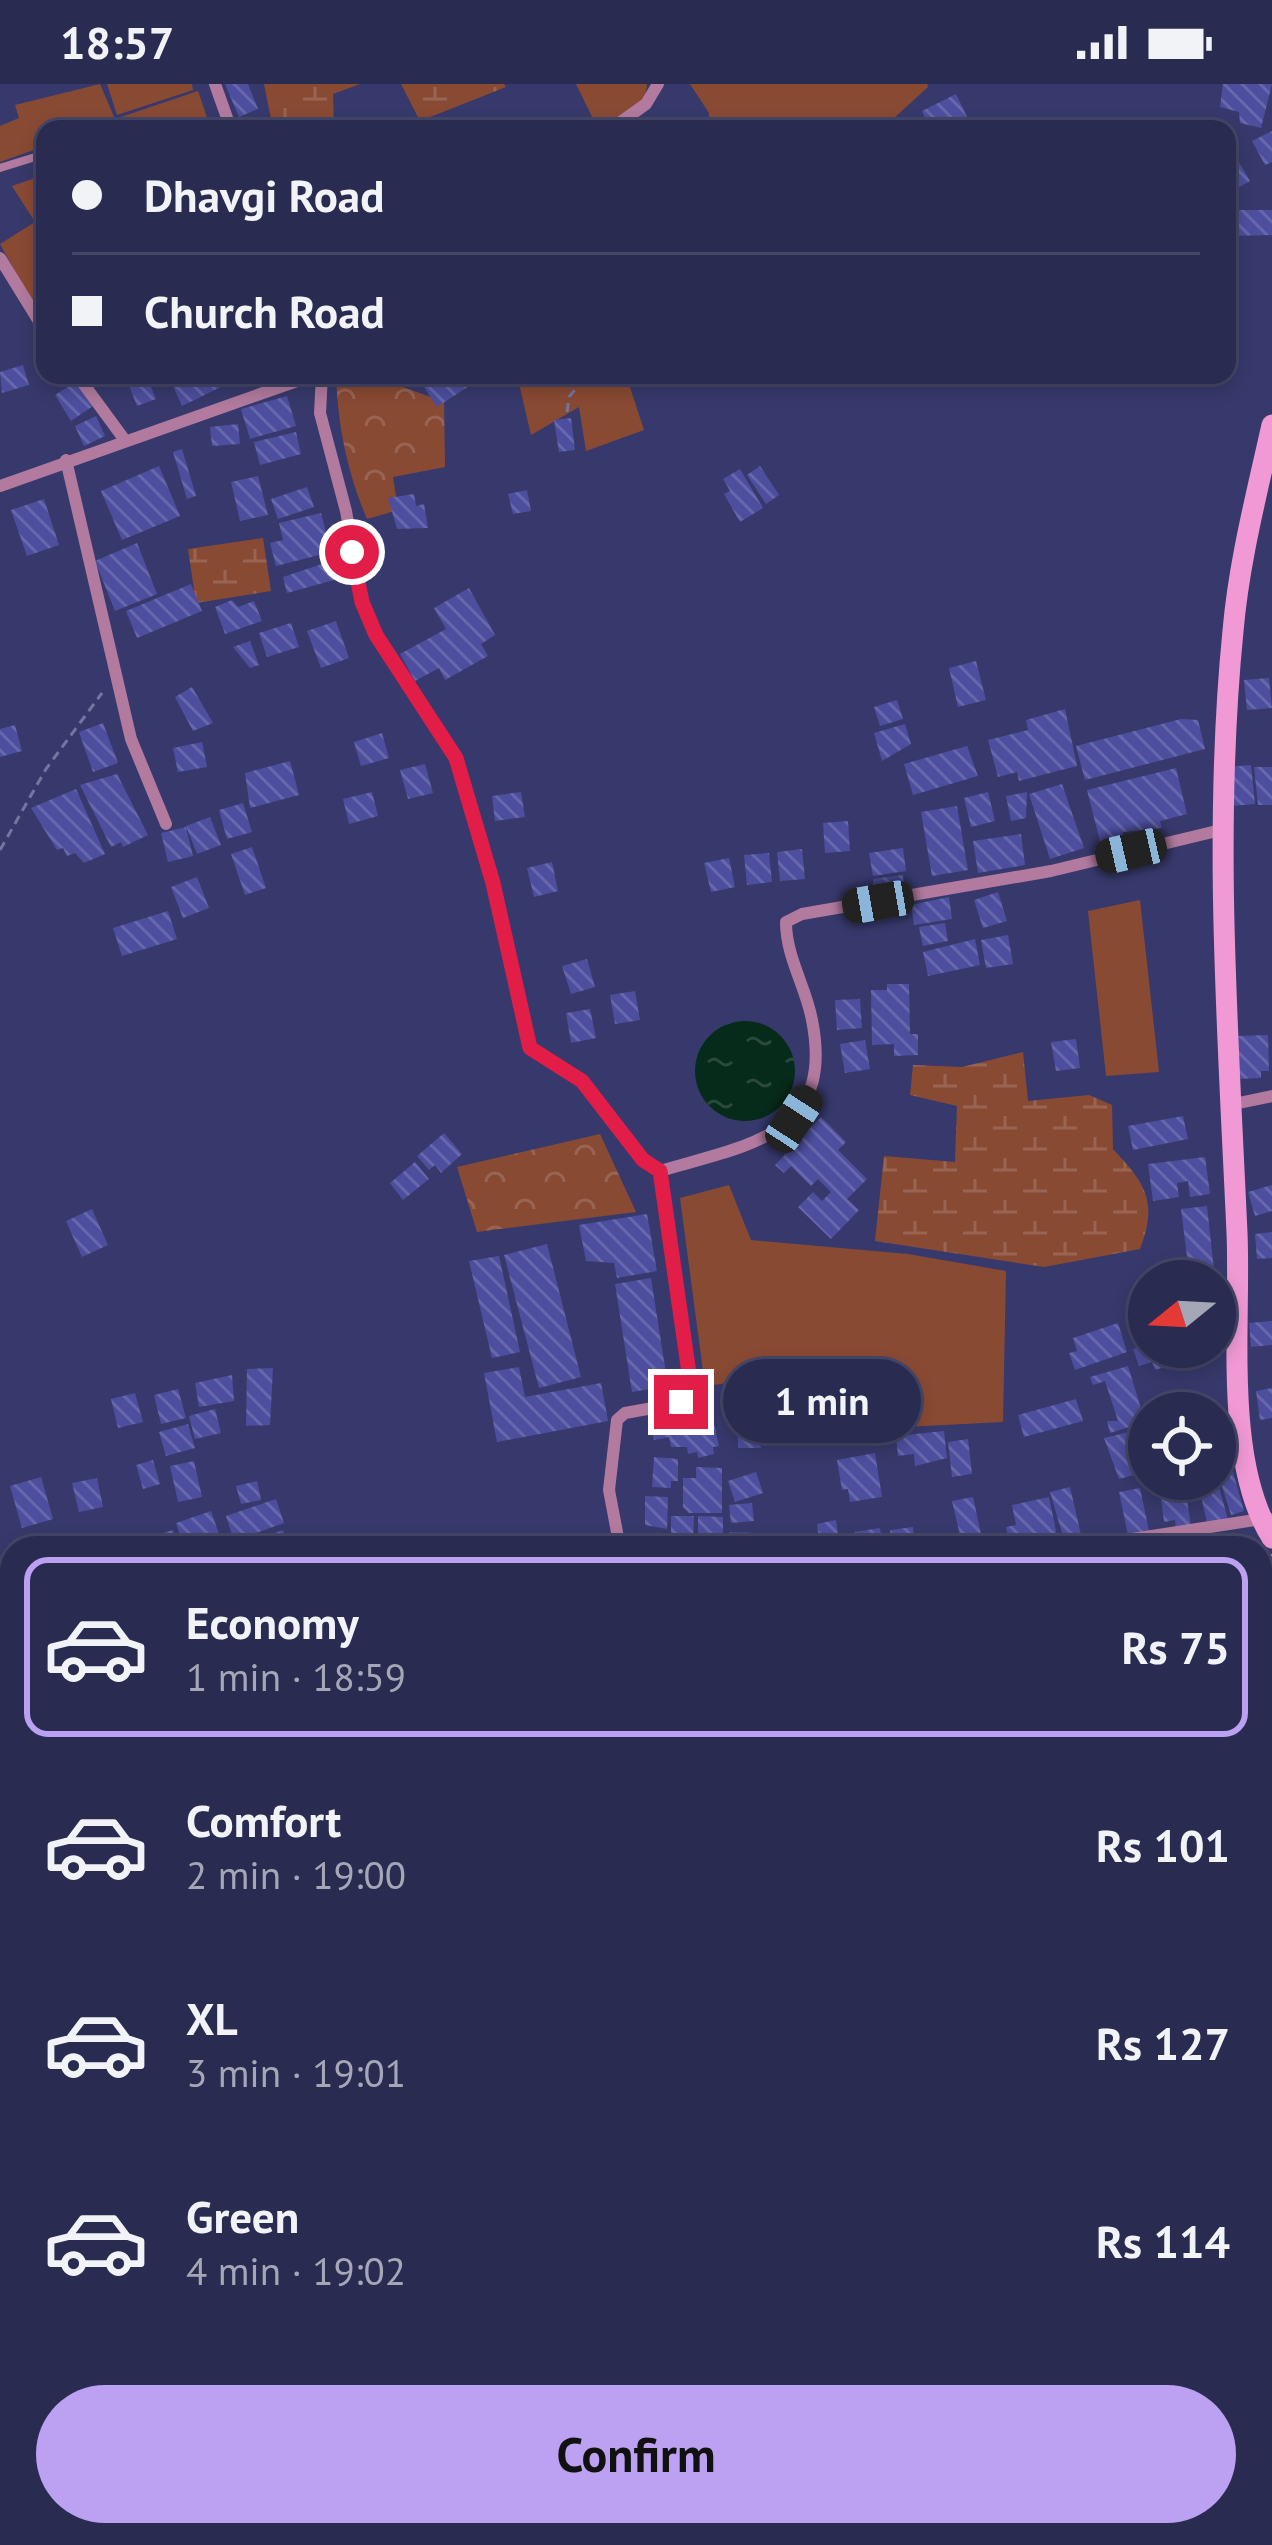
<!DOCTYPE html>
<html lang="en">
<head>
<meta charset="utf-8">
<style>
	:root { --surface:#292b51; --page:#35375b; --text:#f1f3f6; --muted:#a5a7b7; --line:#454768; --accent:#bca0f2 }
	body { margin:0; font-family:"PT Sans",sans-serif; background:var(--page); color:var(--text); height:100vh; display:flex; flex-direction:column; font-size:45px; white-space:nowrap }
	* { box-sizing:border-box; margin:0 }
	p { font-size:39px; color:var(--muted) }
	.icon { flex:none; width:66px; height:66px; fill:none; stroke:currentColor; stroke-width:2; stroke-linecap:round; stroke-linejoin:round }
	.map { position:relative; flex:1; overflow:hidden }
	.drawer { position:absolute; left:0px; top:1452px; width:1272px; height:1011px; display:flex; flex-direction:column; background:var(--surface); border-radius:36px 36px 0 0; box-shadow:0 6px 18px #0003,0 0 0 3px var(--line) }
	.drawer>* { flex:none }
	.guide { position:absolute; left:36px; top:36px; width:1200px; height:264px; border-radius:24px; box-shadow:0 6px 18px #0003,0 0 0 3px var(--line); display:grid; align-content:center; height:264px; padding:0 36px; background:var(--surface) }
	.needle { width:78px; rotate:252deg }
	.tools { position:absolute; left:1128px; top:1176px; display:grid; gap:24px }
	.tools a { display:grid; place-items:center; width:108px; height:108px; border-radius:50%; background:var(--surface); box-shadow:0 6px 18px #0003,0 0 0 3px var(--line); font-size:60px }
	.end { position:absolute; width:54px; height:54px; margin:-27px; border:15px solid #e11d48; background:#fff; box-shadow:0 0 0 6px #fff }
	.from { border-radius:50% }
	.bubble { position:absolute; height:84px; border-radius:42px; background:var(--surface); box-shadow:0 6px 18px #0003,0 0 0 3px var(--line); font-size:39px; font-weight:800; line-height:84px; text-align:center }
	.car { position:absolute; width:36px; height:72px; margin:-36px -18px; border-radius:15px; box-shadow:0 0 9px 3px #0007; background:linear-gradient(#222 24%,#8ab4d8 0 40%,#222 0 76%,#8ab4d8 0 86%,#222 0) }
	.guide b { display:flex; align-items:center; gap:42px; height:114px; font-size:45px }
	.guide b+b { border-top:3px solid var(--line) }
	.guide i { width:30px; height:30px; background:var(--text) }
	ul { padding:21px 0 0; list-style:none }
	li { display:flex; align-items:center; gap:36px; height:180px; margin:0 24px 18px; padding:0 12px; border:6px solid transparent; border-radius:24px }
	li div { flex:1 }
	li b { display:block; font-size:45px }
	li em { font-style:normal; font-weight:800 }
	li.current { border-color:var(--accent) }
	li>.icon { width:108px; height:108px; stroke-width:1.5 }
	.action { display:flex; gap:24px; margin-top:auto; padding:24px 36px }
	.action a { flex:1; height:138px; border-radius:72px; background:var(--accent); color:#111; font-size:48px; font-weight:800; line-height:138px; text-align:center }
	.status { display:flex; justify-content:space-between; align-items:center; height:84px; padding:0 60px; background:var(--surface); direction:ltr }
	.status svg { height:33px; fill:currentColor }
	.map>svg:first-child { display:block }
	.green { fill:#894a34 }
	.forest { fill:url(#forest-crowns) }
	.wetland { fill:url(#wetland-marsh) }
	.water { fill:url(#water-ripples) }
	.building { fill:url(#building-back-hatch) }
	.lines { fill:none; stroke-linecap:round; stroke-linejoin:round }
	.path { stroke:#7376a1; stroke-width:3; stroke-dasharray:9 6; stroke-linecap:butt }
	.lane { stroke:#b17a9e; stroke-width:8 }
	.street { stroke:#b17a9e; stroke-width:12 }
	.secondary { stroke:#f099d4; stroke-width:21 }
	.route { stroke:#e11d48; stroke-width:15 }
</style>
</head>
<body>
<div class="status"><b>18:57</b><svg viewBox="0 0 49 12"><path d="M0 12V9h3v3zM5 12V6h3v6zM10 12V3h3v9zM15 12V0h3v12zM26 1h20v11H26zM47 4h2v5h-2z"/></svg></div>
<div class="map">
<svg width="1272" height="2461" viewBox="0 0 1272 2461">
	<defs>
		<pattern id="forest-crowns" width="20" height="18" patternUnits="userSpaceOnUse" patternTransform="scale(3)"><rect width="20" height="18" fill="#894a34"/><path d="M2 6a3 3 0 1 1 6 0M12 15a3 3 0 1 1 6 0" fill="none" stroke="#996452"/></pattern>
		<pattern id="wetland-marsh" width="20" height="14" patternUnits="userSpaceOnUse" patternTransform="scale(3)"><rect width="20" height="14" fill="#894a34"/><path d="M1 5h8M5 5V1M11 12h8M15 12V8" fill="none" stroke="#996452"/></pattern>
		<pattern id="water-ripples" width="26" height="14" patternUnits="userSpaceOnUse" patternTransform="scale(3)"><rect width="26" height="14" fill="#072b1b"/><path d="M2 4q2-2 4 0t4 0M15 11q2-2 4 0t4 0" fill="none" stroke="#2a493d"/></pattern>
		<pattern id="building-back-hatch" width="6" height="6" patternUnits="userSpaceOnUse" patternTransform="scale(3)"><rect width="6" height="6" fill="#4d4e9e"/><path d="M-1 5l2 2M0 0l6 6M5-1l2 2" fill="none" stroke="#6667ac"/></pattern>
	</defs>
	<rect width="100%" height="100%" fill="#37396c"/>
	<path class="green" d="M100 0 115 35 198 7 211 45H45V62L0 78V42L19 34 15 21Z
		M107 0H192L193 6 117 31Z
		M576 0H647C647 24 617 34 598 45Z
		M690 0H927L928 3 893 35V45H709V29Z
		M38 93 45 103V209L32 218 0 160 35 138 12 102Z
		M626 291 644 346 586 367 579 323 531 351 517 291Z
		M1140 816 1159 988 1106 992 1088 827Z
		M729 1101 751 1156 908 1170 1006 1187 1003 1338 905 1343 837 1357 799 1355 736 1298 705 1302 680 1114Z"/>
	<path class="forest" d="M336 291C384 291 400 304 444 317L445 383 393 393 398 426 367 435C347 387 338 343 336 291Z
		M600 1050 636 1128 477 1148 457 1083Z"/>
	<path class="wetland" d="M264 0H360L333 10 334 45H273Z
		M401 0H504L506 3 420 37Z
		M263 454 271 507 196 519 188 465Z
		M1023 968 1028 1017 1089 1011 1112 1021 1113 1065C1146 1100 1158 1118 1140 1165L1044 1183 875 1157 884 1072 955 1078 957 1022 910 1011 913 981 962 983Z"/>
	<path class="water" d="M695 987a50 50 0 1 1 100 0a50 50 0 1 1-100 0Z
		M1260 2019 1272 2021V2461H0V2421L12 2417V2451H1260Z"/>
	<path class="building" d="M225 0H248L258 25 239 33Z
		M1223 0H1272L1261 44 1240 39 1239 28 1220 23Z
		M956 10 969 37 953 45H930L922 27Z
		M1272 47V78L1265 81 1252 57Z
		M1230 63 1250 97 1227 110V64Z
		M1227 126H1272V151L1227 152Z
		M23 281 29 301 2 309 0 288Z
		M125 291H146L156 315 137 322Z
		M196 291H218L223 302 182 322 173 302Z
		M416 291H486L437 323Z
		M77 297 93 322 71 337 55 311Z
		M287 312 296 342 250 355 241 325Z
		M96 332 105 352 84 362 75 342Z
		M571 334 575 366 559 368 554 336Z
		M238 340 240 360 212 362 210 343Z
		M296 348 301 370 260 381 254 358Z
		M182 365 196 412 187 415 173 368Z
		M159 382 180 432 122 456 101 407Z
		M760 382 779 411 766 420 747 391Z
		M740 385 763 424 740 438 724 410 730 407 723 395Z
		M258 392 268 431 240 437 231 398Z
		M307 403 314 423 278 435 271 415Z
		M527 406 531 427 513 430 508 410Z
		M414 410 416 422 424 420 428 444 397 445 388 414Z
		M44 415 59 461 27 472 11 426Z
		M321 429 331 468 276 482 270 459 283 456 279 439Z
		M137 459 157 510 115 527 95 477Z
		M328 478 334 496 287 509 283 493Z
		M191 500 202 527 137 554 126 527Z
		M469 504 495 551 481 560 488 572 445 596 439 584 415 597 400 570 446 545 434 524Z
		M232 516 238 523 254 517 262 537 225 550 215 523Z
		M336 537 349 574 321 584 307 547Z
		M291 539 299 563 267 573 259 549Z
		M250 557 259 581 250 584 233 563Z
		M976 577 986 616 958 623 949 584Z
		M1269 594 1272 624 1247 626 1244 596Z
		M192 603 213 639 193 647 175 613Z
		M897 616 903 635 880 642 874 623Z
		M1065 625 1077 682 1019 697 1017 688 998 693 988 656 1028 646 1026 636Z
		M1181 635 1198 636 1205 665 1085 696 1076 662Z
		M103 639 118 679 93 688 79 648Z
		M905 640 911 660 882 677 874 649Z
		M15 641 22 667 0 673V645Z
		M382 649 389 674 361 682 354 658Z
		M202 658 207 683 178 688 173 664Z
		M967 662 978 692 913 711 904 680Z
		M290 677 299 711 250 724 245 689Z
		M425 680 433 709 408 715 400 686Z
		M1251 681 1255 720 1232 722 1229 683Z
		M1254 683H1272V721H1258Z
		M1176 684 1187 730 1160 737 1162 744 1123 748 1122 759 1102 765 1087 706Z
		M117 690 148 751 123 763 121 758 111 763 80 701Z
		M1062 700 1084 764 1050 775 1029 710Z
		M76 705 105 770 84 779 75 769 67 772 63 764 57 766 31 724Z
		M372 708 378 732 349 740 343 715Z
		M521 708 525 733 495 737 492 712Z
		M988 708 995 737 971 743 964 714Z
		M1027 708 1026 734 1011 737 1006 712Z
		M243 719 252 748 227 755 219 726Z
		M957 722 968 786 932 792 921 728Z
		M210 733 221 761 197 770 186 742Z
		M848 737 850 767 825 769 823 739Z
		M186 743 193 772 168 778 161 749Z
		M1021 750 1025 781 978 789 973 757Z
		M252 763 266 804 245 811 231 770Z
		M903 764 906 787 873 792 869 769Z
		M802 765 805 795 780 797 777 768Z
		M769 769 772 798 747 801 744 771Z
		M729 774 735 803 711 808 704 779Z
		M552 778 558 807 534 813 527 784Z
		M903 791 904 803 874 808 873 795Z
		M197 793 209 824 183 834 171 803Z
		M998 808 1007 837 983 844 974 816Z
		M949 813 952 835 914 841 911 821Z
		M168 827 177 855 122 872 113 844Z
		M945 839 948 857 923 862 919 843Z
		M1008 851 1013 880 986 884 981 856Z
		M975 855 980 881 928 892 923 868Z
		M587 875 595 903 571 910 562 882Z
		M887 900H909L910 950H918V971L894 972V960L872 961 871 906H887Z
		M635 907 640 936 615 940 610 911Z
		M860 915 862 944 837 946 835 916Z
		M590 925 596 954 571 959 566 929Z
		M1268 951 1269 987H1261V994L1238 995 1237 952Z
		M1076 955 1080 984 1056 987 1051 958Z
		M865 956 870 985 845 989 840 960Z
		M1183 1032 1188 1055 1133 1066 1128 1042Z
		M821 1033 846 1058 838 1066 867 1095 847 1115 859 1126 831 1155 798 1123 813 1108 822 1117 831 1108 818 1095 811 1102 791 1082 784 1089 775 1081Z
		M444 1049 462 1070 441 1089 435 1081 429 1086 417 1072Z
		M1205 1073 1210 1110 1190 1113 1188 1097 1177 1099 1179 1113 1153 1117 1148 1080Z
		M415 1078 429 1095 403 1116 390 1099Z
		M1272 1101V1127L1255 1132 1248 1108Z
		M1207 1122 1214 1186 1189 1189 1181 1125Z
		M92 1125 108 1161 82 1173 66 1137Z
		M647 1130 657 1187 617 1194 614 1179 586 1177 579 1141Z
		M1272 1148V1174L1257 1175 1255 1150Z
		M547 1160 581 1293 539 1304 504 1171Z
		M499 1172 520 1268 492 1274 469 1177Z
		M651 1194 668 1302 632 1308 615 1200Z
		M1272 1237V1261L1251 1263 1249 1239Z
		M1118 1239 1127 1268 1075 1286 1069 1269 1077 1267 1073 1254Z
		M1149 1249V1263H1172L1177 1279 1155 1286 1152 1278 1139 1282 1133 1265 1143 1262 1139 1252Z
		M1128 1282 1145 1338 1110 1349 1107 1337H1118L1105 1297 1093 1301 1090 1293Z
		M519 1283 525 1313 601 1299 608 1337 497 1358 484 1289Z
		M273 1284 270 1341 246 1342 247 1285Z
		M232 1291 234 1317 199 1323 195 1299Z
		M1272 1304V1334L1260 1336 1256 1307Z
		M178 1305 186 1334 161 1340 154 1311Z
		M135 1309 143 1338 118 1344 111 1315Z
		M1201 1313 1205 1329H1174L1171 1321Z
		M1076 1315 1083 1337 1024 1353 1018 1331Z
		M709 1318 719 1362 713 1363 714 1370 698 1374 697 1368 688 1370 687 1363H671L669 1353 654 1356 648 1332Z
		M215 1325 221 1349 195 1355 189 1332Z
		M188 1340 195 1364 166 1372 159 1348Z
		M738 1343H752L761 1364H738Z
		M1146 1344 1149 1387 1119 1395 1104 1354Z
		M944 1347 947 1374 915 1382 914 1370 898 1372 896 1352Z
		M968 1355 972 1390 952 1393 948 1358Z
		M1231 1356 1238 1379 1218 1385 1215 1360Z
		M875 1369 882 1413 850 1418 848 1405 842 1406 837 1376Z
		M654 1373 678 1375V1397H671V1404L652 1403Z
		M153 1376 160 1400 143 1405 136 1381Z
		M194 1377 202 1413 178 1418 170 1382Z
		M696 1383 722 1384V1429H689L683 1423V1394H696Z
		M756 1388 763 1409 735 1418 728 1397Z
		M1233 1388 1244 1427 1231 1431 1219 1393Z
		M41 1393 53 1435 22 1444 10 1402Z
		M97 1394 103 1423 79 1428 72 1399Z
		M1217 1395 1228 1436 1208 1443 1198 1399Z
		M257 1397 261 1416 241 1420 236 1402Z
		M1070 1403 1082 1455 1065 1459 1050 1408Z
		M1175 1403 1186 1408 1191 1443 1176 1446 1175 1436 1164 1438 1161 1415H1166L1164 1405Z
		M1140 1404 1150 1452 1129 1456 1119 1408Z
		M645 1412 668 1413 667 1445 645 1441Z
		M973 1413 984 1464H963L952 1417Z
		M1049 1413 1058 1457 1010 1464 1006 1443 1016 1441 1012 1421Z
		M276 1415 284 1439 234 1457 226 1432Z
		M752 1419 754 1437 731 1439 729 1421Z
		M211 1427 223 1462 184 1464 176 1439Z
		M671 1432H694L693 1464H671Z
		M698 1432 723 1433V1450L698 1449Z
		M836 1436 840 1464H820L817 1440Z
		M913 1443 915 1464H892L890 1446Z
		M880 1444 883 1464H857L855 1448Z
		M173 1446 179 1464H153L149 1453Z
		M283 1446 289 1464H259L256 1456Z
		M730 1448 755 1449V1464H729Z
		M6 1479 12 1517 0 1519V1480Z
		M10 1668 12 1707 0 1709V1669Z
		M1260 1698 1272 1726V1750L1260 1755Z
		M12 1800V1875H0V1802Z"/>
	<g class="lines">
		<path class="path" d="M567 328 569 313 587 291
			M0 766 46 685 102 609"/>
		<path class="lane" d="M0 84 45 70"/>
		<path class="street" d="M215 0 231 45
			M611 45 646 20 658 0
			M0 174 45 247
			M77 291 124 355
			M322 291 320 329 346 427 362 518 376 551 456 674 493 799 530 964 582 997 643 1076 660 1087
			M701 291 703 295
			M66 376 131 655 166 740
			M0 402 314 291
			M1229 1021 1272 1012
			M660 1087C748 1061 835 1052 812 936 806 903 786 873 786 838L802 830 1051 787 1225 745
			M620 1464 609 1406 617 1336 625 1329 681 1319 690 1296 660 1087
			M1074 1464 1268 1434
			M1260 1478 1272 1476
			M0 2359 7 2386"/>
		<path class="secondary" d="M1272 341C1257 409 1239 477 1233 547 1213 747 1228 948 1237 1149 1241 1238 1223 1376 1272 1454
			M1260 1766 1272 1760
			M0 1886 12 1885"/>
	</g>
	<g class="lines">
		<path class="route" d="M352 468 362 518 376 551 456 674 493 799 530 964 582 997 643 1076 660 1087 690 1296 681 1318"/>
	</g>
</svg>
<div class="tools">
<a><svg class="needle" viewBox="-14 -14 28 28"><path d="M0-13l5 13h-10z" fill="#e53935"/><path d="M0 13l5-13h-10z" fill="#a5a7b7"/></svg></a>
<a><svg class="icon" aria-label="locate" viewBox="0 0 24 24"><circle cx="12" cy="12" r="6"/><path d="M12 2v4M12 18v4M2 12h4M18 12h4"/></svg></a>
</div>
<i class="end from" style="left:352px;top:468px"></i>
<i class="end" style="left:681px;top:1318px"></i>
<div class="bubble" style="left:723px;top:1275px;width:198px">1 min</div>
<i class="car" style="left:1131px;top:767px;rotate:257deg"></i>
<i class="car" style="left:878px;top:818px;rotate:260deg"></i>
<i class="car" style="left:794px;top:1035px;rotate:33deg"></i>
<div class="guide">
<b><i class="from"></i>Dhavgi Road</b>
<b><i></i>Church Road</b>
</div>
<section class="drawer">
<ul>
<li class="current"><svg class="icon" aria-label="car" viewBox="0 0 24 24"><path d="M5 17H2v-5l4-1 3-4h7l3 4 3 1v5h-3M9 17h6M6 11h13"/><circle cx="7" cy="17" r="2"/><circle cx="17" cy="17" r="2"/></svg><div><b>Economy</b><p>1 min · 18:59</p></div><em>Rs 75</em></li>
<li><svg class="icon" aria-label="car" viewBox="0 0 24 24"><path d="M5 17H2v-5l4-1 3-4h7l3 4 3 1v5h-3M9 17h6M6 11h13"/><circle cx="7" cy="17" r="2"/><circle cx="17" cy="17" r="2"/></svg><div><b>Comfort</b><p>2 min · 19:00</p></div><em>Rs 101</em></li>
<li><svg class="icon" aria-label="car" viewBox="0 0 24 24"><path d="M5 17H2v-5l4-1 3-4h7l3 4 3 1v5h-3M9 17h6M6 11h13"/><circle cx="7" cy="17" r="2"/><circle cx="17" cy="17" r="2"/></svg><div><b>XL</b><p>3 min · 19:01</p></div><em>Rs 127</em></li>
<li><svg class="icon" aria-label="car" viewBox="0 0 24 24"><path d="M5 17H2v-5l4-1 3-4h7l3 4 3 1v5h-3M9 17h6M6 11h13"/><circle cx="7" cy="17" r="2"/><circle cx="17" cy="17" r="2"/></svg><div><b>Green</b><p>4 min · 19:02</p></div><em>Rs 114</em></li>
</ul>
<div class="action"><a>Confirm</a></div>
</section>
</div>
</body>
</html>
